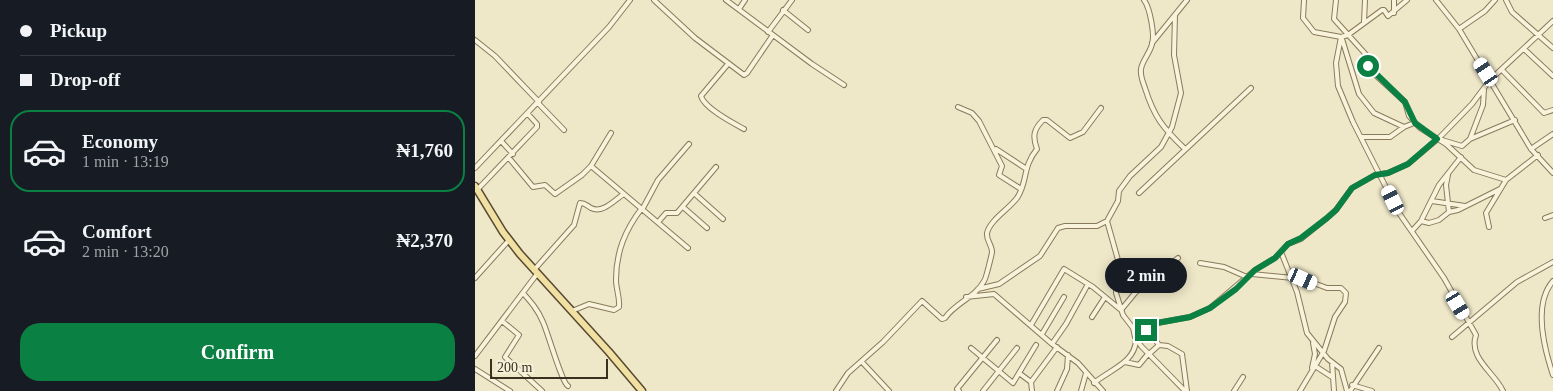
<!DOCTYPE html>
<html lang="en">
<head>
<meta charset="utf-8">
<style>
	:root { --surface:#171b24; --page:#242831; --text:#f1f3f6; --muted:#9ea1a6; --line:#363941; --accent:#0b8043 }
	body { margin:0; font-family:Georgia,serif; background:var(--page); color:var(--text); height:100vh; display:flex; flex-direction:column; font-size:19px; white-space:nowrap }
	* { box-sizing:border-box; margin:0 }
	p { font-size:16px; color:var(--muted) }
	.icon { flex:none; width:28px; height:28px; fill:none; stroke:currentColor; stroke-width:2; stroke-linecap:round; stroke-linejoin:round }
	.map { position:relative; flex:1; overflow:hidden }
	.side { display:flex; flex-direction:column; background:var(--surface); width:475px }
	.side>* { flex:none }
	.banner { display:grid; align-content:center; height:110px; padding:0 20px; background:var(--surface) }
	.scale { position:absolute; left:15px; bottom:12px; width:118px; box-sizing:border-box; padding-left:5px; border:2px solid #3b3020; border-top:0; font-size:14px; line-height:18px; white-space:nowrap; color:#3b3020; -webkit-text-stroke:4px #f5f0d8; paint-order:stroke }
	.end { position:absolute; width:22px; height:22px; margin:-11px; border:6px solid #0b8043; background:#fff; box-shadow:0 0 0 2px #fff }
	.from { border-radius:50% }
	.bubble { position:absolute; height:35px; border-radius:18px; background:var(--surface); box-shadow:0 2px 12px #0003; font-size:16px; font-weight:700; line-height:35px; text-align:center }
	.car { position:absolute; width:15px; height:30px; margin:-15px -8px; border-radius:6px; box-shadow:0 0 4px 1px #0007; background:linear-gradient(#fff 24%,#345 0 40%,#fff 0 76%,#345 0 86%,#fff 0) }
	.banner b { display:flex; align-items:center; gap:18px; height:48px; font-size:19px }
	.banner b+b { border-top:1px solid var(--line) }
	.banner i { width:12px; height:12px; background:var(--text) }
	ul { padding:0; list-style:none }
	li { display:flex; align-items:center; gap:15px; height:82px; margin:0 10px 8px; padding:0 10px; border:2px solid transparent; border-radius:20px }
	li div { flex:1 }
	li b { display:block; font-size:19px }
	li em { font-style:normal; font-weight:700 }
	li.current { border-color:var(--accent) }
	li>.icon { width:45px; height:45px; stroke-width:1.5 }
	.cta { display:flex; gap:10px; margin-top:auto; padding:10px 20px }
	.cta a { flex:1; height:58px; border-radius:20px; background:var(--accent); color:#fff; font-size:20px; font-weight:700; line-height:58px; text-align:center }
	main { display:flex; flex:1; min-height:0 }
	.map>svg:first-child { display:block }
	.lines { fill:none; stroke-linecap:round; stroke-linejoin:round }
	.minor-casing { stroke:#8a7a5d; stroke-width:6 }
	.primary-casing { stroke:#584831; stroke-width:9 }
	.minor { stroke:#f9f3dc; stroke-width:4 }
	.primary { stroke:#f0e1a2; stroke-width:6 }
	.route { stroke:#0b8043; stroke-width:6 }
</style>
</head>
<body>
<main>
<section class="side">
<div class="banner">
<b><i class="from"></i>Pickup</b>
<b><i></i>Drop-off</b>
</div>
<ul>
<li class="current"><svg class="icon" aria-label="car" viewBox="0 0 24 24"><path d="M5 17H2v-5l4-1 3-4h7l3 4 3 1v5h-3M9 17h6M6 11h13"/><circle cx="7" cy="17" r="2"/><circle cx="17" cy="17" r="2"/></svg><div><b>Economy</b><p>1 min · 13:19</p></div><em>₦1,760</em></li>
<li><svg class="icon" aria-label="car" viewBox="0 0 24 24"><path d="M5 17H2v-5l4-1 3-4h7l3 4 3 1v5h-3M9 17h6M6 11h13"/><circle cx="7" cy="17" r="2"/><circle cx="17" cy="17" r="2"/></svg><div><b>Comfort</b><p>2 min · 13:20</p></div><em>₦2,370</em></li>
</ul>
<div class="cta"><a>Confirm</a></div>
</section>
<div class="map">
<svg width="1078" height="391" viewBox="0 0 1078 391">
	<rect width="100%" height="100%" fill="#eee7c8"/>
	<g class="lines">
		<g class="minor-casing">
			<path id="minor" d="M179 0 220 38 269 75 272 73 298 35
				M251 0 337 64 369 85
				M669 0C675 8 680 35 677 44 675 53 667 61 666 69 665 76 668 82 670 88 679 117 688 128 710 149
				M829 0 828 18 839 32 866 37 873 35 907 10H909L913 16 932 0
				M861 0 859 19 894 58 893 65 896 71 930 102 934 116 945 128 971 144 999 170 1031 180
				M961 0 984 29 1056 149 1078 173
				M1031 0 1037 12 1078 48
				M264 9 270 0
				M308 10 333 30
				M919 13V0
				M700 15 699 55 706 93 697 127 686 147 655 176 644 191 643 201 632 221 643 260 641 293 648 315 658 328 660 337 666 346 710 391
				M889 22 890 0
				M984 29 1010 11 1020 0
				M293 32 317 0
				M866 37 861 63 863 86 878 122 924 213 969 278 1001 335C993 358 1019 372 1028 391
				M867 39 884 94 899 113 929 127 939 123
				M0 40 20 56 64 102
				M677 43 712 0
				M1049 49 1078 76
				M253 64 226 96C229 108 258 123 269 129
				M1027 70 1069 113 1078 110
				M63 103 89 130
				M483 107 497 113 504 121 527 166 524 175 546 189
				M887 137H915L929 127
				M995 139 1008 105 1009 89
				M967 140 987 146 995 139 1040 120
				M26 141 38 154
				M521 149 550 168
				M1056 149 1078 134
				M34 158 58 187 70 185 80 194 107 175 116 166 136 133
				M116 166 213 248
				M0 168 134 27 155 0
				M973 175 971 185 974 212
				M2 190 62 127V124L53 114
				M664 193 776 88
				M220 194 248 219
				M957 201 990 206
				M208 207 232 228
				M168 208 183 180 214 144
				M1070 218 1078 215
				M184 221 191 213H202L241 167
				M946 221 954 223 964 220 974 212 983 210 1025 189
				M1014 227 1011 213 1031 180 1063 155
				M937 231 946 221 964 185 986 157
				M806 252 822 292 832 333 853 359 866 369 872 391
				M725 263 749 267 772 277
				M59 270 99 225 105 203C110 203 111 205 116 208 128 214 139 200 149 194
				M777 274 828 279 852 288H866L871 293 870 302 860 317 849 351 825 391
				M0 278 34 240
				M1078 281C1058 304 1069 348 1078 375
				M503 289 524 284 565 256 583 228 590 226H622L632 221
				M48 293C56 302 63 310 68 322 73 333 87 383 93 386
				M491 297 519 294 577 344 603 363 628 391
				M97 311 114 304 139 310 144 307C145 297 141 289 141 280 141 252 150 230 167 208
				M617 317 630 297
				M27 321 44 335 30 357 67 391
				M556 325 589 269 618 287 646 310 660 293 703 258
				M672 329 684 345
				M666 332 670 324
				M567 334 589 297
				M660 337 682 323 715 317 735 308 780 270 800 258 813 244 826 239 852 218 861 210 877 188 900 175 913 173 933 164 965 137 997 104 1015 80 1078 21
				M977 337 1042 282 1078 262
				M577 344 591 324 613 284
				M496 348 538 383 544 373 556 382
				M674 354 684 345 693 346 707 354 712 391
				M0 356 62 274
				M387 362 414 391
				M650 362 664 365 673 354
				M857 362 859 391
				M840 366 857 377
				M837 368 840 354 838 343
				M0 369 35 391
				M544 373 561 345
				M619 383C634 370 660 363 661 340
				M877 385 897 391
				M361 391 373 373 408 342 447 301 467 319 470 318C480 303 501 297 509 281 511 279 517 253 517 252 517 245 511 240 512 233 515 220 534 209 542 198 553 182 547 167 562 149 557 136 559 129 568 120H572L595 138 608 132 626 108
				M484 391 482 389 522 340
				M508 391 542 348
				M557 391 556 382 582 347
				M582 391 592 369 593 355
				M606 391 611 373
				M759 391 768 377
				M875 391 904 348"/>
		</g>
		<g class="primary-casing">
			<path id="primary" d="M0 186 28 232 45 254 134 352 167 391"/>
		</g>
		<use href="#minor" class="minor"/>
		<use href="#primary" class="primary"/>
	</g>
	<g class="lines">
		<path class="route" d="M671 330 682 323 715 317 735 308 761 289 780 270 800 258 813 244 826 238 852 218 861 210 877 188 900 175 913 173 933 164 962 139 940 123 930 102 893 66"/>
	</g>
</svg>
<div class="scale">200 m</div>
<i class="end from" style="left:893px;top:66px"></i>
<i class="end" style="left:671px;top:330px"></i>
<div class="bubble" style="left:630px;top:258px;width:82px">2 min</div>
<i class="car" style="left:1011px;top:72px;rotate:327deg"></i>
<i class="car" style="left:918px;top:200px;rotate:334deg"></i>
<i class="car" style="left:828px;top:279px;rotate:114deg"></i>
<i class="car" style="left:983px;top:305px;rotate:149deg"></i>
</div>
</main>
</body>
</html>
